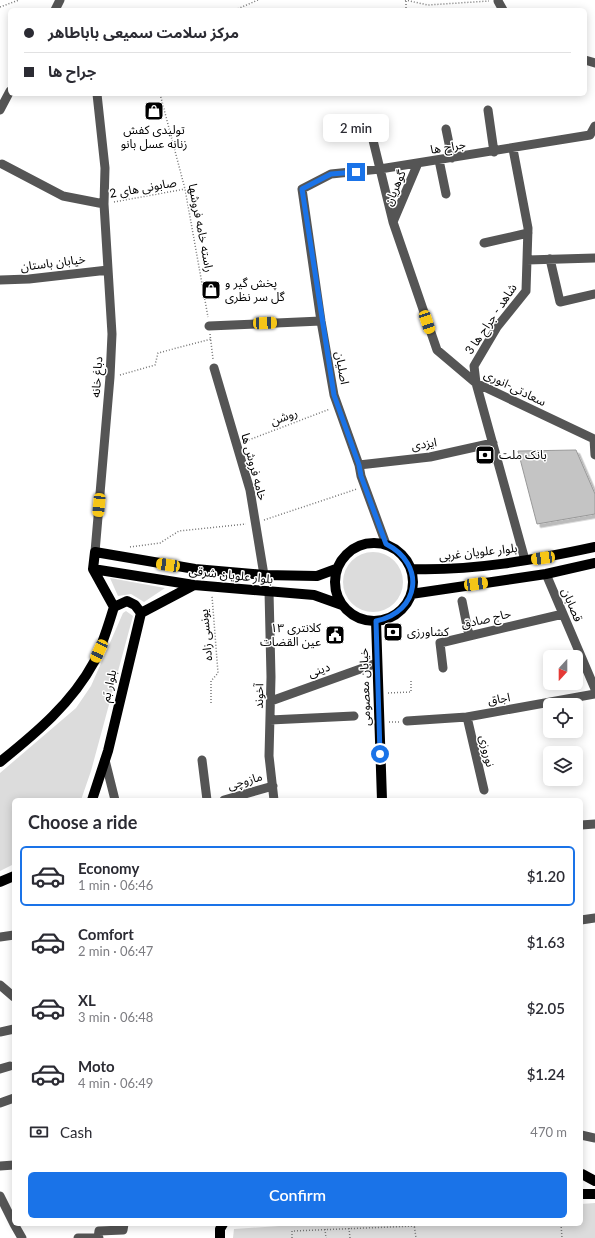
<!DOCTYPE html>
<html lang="en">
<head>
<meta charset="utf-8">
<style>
	:root { --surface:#fff; --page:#f2f2f3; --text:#2b2b33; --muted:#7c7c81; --line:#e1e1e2; --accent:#1a73e8 }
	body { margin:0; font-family:Lato,"Noto Sans Arabic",sans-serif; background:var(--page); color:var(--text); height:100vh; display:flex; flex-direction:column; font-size:15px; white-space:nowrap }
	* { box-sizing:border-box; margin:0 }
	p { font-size:13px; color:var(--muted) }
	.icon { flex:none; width:22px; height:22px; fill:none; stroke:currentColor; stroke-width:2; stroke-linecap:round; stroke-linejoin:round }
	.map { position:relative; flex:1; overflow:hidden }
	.drawer { position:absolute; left:12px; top:798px; width:571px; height:428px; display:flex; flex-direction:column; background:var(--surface); border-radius:6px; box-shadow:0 2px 10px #0003 }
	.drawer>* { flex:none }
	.guide { position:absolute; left:8px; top:8px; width:579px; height:88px; border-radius:6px; box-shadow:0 2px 10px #0003; display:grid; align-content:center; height:88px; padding:0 16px; background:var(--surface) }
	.needle { width:26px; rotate:201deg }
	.controls { position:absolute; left:543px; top:650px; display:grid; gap:8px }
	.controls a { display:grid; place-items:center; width:40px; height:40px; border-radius:6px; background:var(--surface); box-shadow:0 2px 10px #0003; font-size:20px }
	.end { position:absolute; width:18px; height:18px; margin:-9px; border:5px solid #1a73e8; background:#fff; box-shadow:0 0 0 2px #fff }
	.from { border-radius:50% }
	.bubble { position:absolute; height:28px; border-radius:6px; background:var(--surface); box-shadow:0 2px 10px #0003; font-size:13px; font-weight:600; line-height:28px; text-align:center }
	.car { position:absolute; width:12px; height:24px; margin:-12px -6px; border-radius:5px; box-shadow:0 0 3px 1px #0007; background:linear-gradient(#f5c518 24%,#345 0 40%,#f5c518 0 76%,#345 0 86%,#f5c518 0) }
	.guide b { display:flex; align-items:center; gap:14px; height:38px; font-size:15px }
	.guide b+b { border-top:1px solid var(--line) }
	.guide i { width:10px; height:10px; background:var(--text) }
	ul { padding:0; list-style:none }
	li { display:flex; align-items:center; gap:12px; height:60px; margin:0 8px 6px; padding:0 8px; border:2px solid transparent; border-radius:6px }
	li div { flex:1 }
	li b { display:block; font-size:15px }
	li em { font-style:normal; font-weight:600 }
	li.current { border-color:var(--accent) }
	li>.icon { width:36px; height:36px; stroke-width:1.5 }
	h2 { padding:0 16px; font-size:18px; line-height:48px }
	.pay { display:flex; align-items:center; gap:10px; height:44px; padding:0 16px; font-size:15px }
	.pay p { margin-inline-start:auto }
	.primary-button { display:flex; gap:8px; margin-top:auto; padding:8px 16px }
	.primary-button a { flex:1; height:46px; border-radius:6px; background:var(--accent); color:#fff; font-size:16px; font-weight:600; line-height:46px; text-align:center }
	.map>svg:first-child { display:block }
	.green { fill:#dcdcdc }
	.building { fill:#c4c4c4; stroke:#999; filter:url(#shadow) }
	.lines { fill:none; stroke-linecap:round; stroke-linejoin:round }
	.path { stroke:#777; stroke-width:1.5; stroke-dasharray:1 2; stroke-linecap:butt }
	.minor { stroke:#555; stroke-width:9 }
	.major { stroke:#000; stroke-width:10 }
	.route { stroke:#1a73e8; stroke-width:5 }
	.labels { text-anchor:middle; stroke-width:3; stroke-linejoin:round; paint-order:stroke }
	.poi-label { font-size:12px; fill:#000; stroke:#fff; text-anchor:start }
	.street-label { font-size:12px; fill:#000; stroke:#fff }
</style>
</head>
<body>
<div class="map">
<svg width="595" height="1238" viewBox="0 0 595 1238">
	<defs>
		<filter id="shadow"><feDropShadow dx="3.5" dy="3.5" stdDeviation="0" flood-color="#0004"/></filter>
	</defs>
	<rect width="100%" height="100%" fill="#fff"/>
	<path class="green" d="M343 582a30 30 0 1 1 60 0a30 30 0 1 1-60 0Z
		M110 578 165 588 144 602 131 594 118 596Z
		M126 611 133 616 91 771 81 800H14V864L0 871V773L76 708 91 686 123 613Z
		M595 1203V1238H233L234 1229 308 1224H581V1204Z"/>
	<path class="building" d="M576 450 595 494V514L537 524 518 451Z"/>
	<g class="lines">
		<path class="path" d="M405 0 428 5 489 1
			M406 1V10
			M0 7 19 0
			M235 10 258 0
			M160 94 185 189 208 317
			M114 202 185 189
			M210 334 213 359
			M120 375 155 365 158 353 211 339
			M246 441 330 409
			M264 520 357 489
			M130 547 160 543 179 531 246 524
			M388 693 411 692V679
			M211 703V681L218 673 212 596
			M389 722H399
			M414 1224 416 1238
			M561 1224 562 1238
			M349 1228 350 1238
			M325 1229 326 1238
			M292 1238V1231L415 1226"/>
		<path class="minor" d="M498 1 503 10
			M55 10 60 0
			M585 60 595 63
			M97 94 105 168 104 204
			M0 110 10 91
			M488 110 494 152
			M370 128 393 222 437 350 476 383 594 439 595 455
			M446 129 452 158
			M513 149 528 228 526 291 497 327 474 366 476 383 525 560
			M439 160 446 194
			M2 164 63 196 104 204 112 334 110 377 95 552
			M393 222 418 163
			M484 243 528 233
			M550 259 560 302 595 294
			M527 260 595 258
			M0 280 29 279 108 270
			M209 326 321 321
			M214 368 250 490 264 575
			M359 465 430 457 493 443
			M386 544 361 476 359 465 334 395 321 321 302 189 331 174 380 169 590 135 595 126
			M546 574 595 689
			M269 591 271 677 269 756 274 800
			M462 601 469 636
			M443 668 440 643 563 614
			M271 701 377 663
			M467 717 484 790
			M270 720 354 716
			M407 721 467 717 595 694
			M105 760 115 800
			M202 760 207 800
			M224 800 273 786
			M581 825 595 824
			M581 920 595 918
			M0 937 14 935
			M0 985 14 997
			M0 1032 14 1029
			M0 1069 10 1066
			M0 1103 14 1098
			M581 1135 595 1138
			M0 1166 14 1165
			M0 1196 14 1224
			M14 1224 22 1238
			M78 1238H99
			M98 1238 99 1231 123 1230 124 1224"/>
		<path class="major" d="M335 582a39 39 0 1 1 78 0a39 39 0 1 1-78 0Z
			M93 569 95 552 195 569 264 575 317 576 336 569
			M93 569 194 585 314 595 342 605
			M411 569C473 571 535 560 595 547
			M411 594 546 574 595 563
			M114 607 127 601 135 605 141 613
			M376 621 382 800
			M0 762C36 733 72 703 94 662 103 644 108 626 114 607L93 569
			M92 800 108 751 141 613 194 585
			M0 882 14 876
			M582 1174 595 1181
			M581 1194H595
			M220 1238V1229L223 1224"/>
	</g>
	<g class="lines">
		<path class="route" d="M356 172 331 174 302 189 334 395 359 465 361 476 386 544C426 564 420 612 376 621L380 754"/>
	</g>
	<defs>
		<g id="shop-square" transform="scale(1)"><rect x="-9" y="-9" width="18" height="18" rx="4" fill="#000" stroke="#fff"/><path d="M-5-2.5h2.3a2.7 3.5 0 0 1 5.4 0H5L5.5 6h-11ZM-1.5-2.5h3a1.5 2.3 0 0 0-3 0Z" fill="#fff"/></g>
		<g id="bank-square" transform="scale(1)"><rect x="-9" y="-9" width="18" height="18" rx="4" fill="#000" stroke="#fff"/><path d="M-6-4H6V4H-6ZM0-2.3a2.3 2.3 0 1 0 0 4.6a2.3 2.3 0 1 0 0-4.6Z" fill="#fff"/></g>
		<g id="civic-square" transform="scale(1)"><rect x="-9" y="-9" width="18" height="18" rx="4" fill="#000" stroke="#fff"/><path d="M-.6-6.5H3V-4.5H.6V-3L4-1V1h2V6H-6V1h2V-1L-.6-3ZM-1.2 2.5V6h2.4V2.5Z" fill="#fff"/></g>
	</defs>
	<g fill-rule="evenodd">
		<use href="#shop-square" x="154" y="111"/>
		<use href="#shop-square" x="211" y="290"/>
		<use href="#bank-square" x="485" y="455"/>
		<use href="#bank-square" x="393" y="632"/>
		<use href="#civic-square" x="335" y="635"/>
	</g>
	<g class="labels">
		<g class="poi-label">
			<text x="154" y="134" text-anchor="middle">تولیدی کفش<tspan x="154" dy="14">زنانه عسل بانو</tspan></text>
			<text x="225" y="287">پخش گیر و<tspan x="225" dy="14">گل سر نظری</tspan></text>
			<text x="499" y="459">بانک ملت</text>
			<text x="321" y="632" text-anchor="end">کلانتری ۱۳<tspan x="321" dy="14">عین القضات</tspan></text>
			<text x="407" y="636">کشاورزی</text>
		</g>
		<g class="street-label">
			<text transform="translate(448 147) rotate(-9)" y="4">جراح ها</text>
			<text transform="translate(143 188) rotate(-10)" y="4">صابونی های 2</text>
			<text transform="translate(395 188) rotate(-67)" y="4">گوهریان</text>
			<text transform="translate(201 228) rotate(79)" y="4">راسته خامه فروشها</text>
			<text transform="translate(53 263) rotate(-7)" y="4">خیابان باستان</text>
			<text transform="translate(491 319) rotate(-56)" y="4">شاهد - جراح ها 3</text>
			<text transform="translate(342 368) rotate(80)" y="4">اصلیان</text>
			<text transform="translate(97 377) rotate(-86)" y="4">دباغ خانه</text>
			<text transform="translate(515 388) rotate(26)" y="4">سعادتی-انوری</text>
			<text transform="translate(284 417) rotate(-20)" y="4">روشن</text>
			<text transform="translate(424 444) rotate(-9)" y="4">ایزدی</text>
			<text transform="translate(254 467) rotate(75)" y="4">خامه فروش ها</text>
			<text transform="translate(478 552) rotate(-6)" y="4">بلوار علویان غربی</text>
			<text transform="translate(231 575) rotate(6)" y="4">بلوار علویان شرقی</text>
			<text transform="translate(572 605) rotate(67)" y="4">قصابان</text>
			<text transform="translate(486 619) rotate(-13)" y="4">حاج صادق</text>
			<text transform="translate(206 635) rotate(-95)" y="4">یونسی زاده</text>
			<text transform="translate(319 670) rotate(-20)" y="4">دینی</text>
			<text transform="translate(109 686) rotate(-77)" y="4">بلوار بَم</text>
			<text transform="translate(365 687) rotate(-92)" y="4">خیابان معصومی</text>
			<text transform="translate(259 696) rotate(-89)" y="4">آخوند</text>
			<text transform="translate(499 699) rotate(-10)" y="4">اجاق</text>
			<text transform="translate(487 751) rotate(77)" y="4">نوروزی</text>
			<text transform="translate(245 781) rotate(-16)" y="4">مازوچی</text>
		</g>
	</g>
</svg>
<div class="controls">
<a><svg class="needle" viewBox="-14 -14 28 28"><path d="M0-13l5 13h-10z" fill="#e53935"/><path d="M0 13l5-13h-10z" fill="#7c7c81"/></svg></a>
<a><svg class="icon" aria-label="locate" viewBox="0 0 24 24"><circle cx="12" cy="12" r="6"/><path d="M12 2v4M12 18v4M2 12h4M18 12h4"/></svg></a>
<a><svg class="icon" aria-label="layers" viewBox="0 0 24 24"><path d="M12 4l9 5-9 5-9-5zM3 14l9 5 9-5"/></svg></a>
</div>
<i class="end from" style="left:380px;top:754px"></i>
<i class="end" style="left:356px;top:172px"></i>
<div class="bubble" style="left:323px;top:114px;width:66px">2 min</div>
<i class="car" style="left:427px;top:322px;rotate:161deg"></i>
<i class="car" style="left:265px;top:323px;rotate:88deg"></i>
<i class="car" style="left:99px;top:505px;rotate:185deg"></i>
<i class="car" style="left:543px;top:558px;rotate:262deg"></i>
<i class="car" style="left:168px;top:565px;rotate:278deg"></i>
<i class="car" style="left:476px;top:584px;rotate:82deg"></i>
<i class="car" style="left:99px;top:651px;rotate:205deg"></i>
<div class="guide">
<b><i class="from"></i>مرکز سلامت سمیعی باباطاهر</b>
<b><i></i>جراح ها</b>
</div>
<section class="drawer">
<h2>Choose a ride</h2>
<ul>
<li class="current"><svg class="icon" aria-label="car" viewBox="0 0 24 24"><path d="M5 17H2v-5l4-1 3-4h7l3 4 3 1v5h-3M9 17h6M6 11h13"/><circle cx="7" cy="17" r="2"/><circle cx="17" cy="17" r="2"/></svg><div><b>Economy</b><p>1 min · 06:46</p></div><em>$1.20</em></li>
<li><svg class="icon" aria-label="car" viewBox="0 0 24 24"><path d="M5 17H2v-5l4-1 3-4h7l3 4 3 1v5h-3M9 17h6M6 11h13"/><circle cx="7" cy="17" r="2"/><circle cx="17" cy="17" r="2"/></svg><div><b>Comfort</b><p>2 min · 06:47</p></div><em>$1.63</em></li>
<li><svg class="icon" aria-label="car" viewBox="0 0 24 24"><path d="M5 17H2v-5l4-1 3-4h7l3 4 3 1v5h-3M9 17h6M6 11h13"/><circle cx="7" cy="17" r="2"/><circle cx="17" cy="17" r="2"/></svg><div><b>XL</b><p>3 min · 06:48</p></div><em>$2.05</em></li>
<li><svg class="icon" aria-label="car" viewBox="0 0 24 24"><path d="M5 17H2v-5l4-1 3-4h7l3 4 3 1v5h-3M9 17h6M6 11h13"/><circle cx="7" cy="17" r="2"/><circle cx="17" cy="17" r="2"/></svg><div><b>Moto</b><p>4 min · 06:49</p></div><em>$1.24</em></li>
</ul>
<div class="pay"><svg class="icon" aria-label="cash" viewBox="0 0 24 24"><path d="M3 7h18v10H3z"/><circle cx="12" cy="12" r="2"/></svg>Cash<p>470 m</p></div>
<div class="primary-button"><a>Confirm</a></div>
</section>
</div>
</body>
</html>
